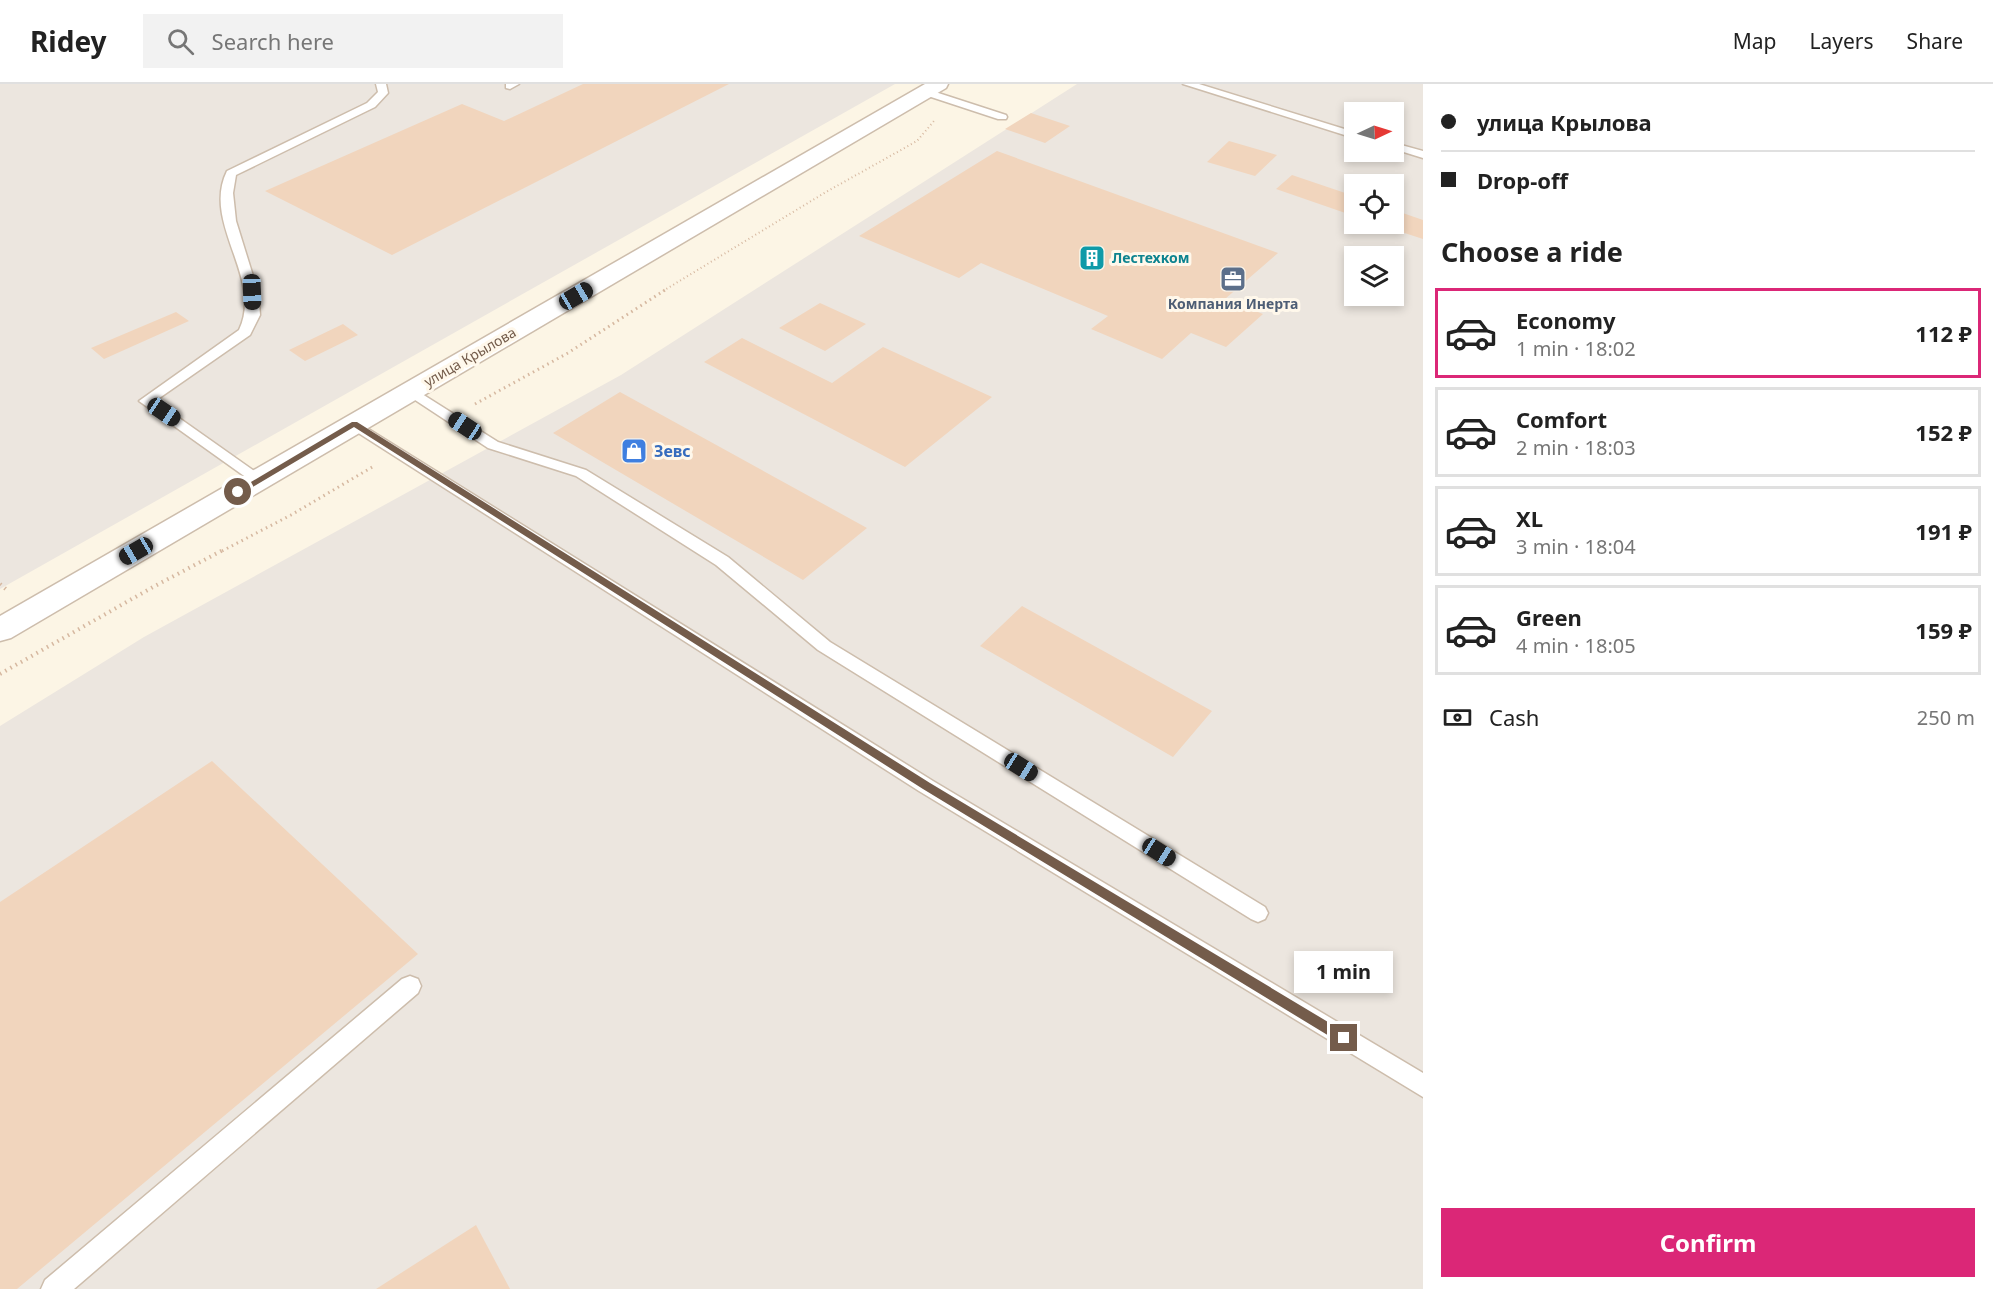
<!DOCTYPE html>
<html lang="en">
<head>
<meta charset="utf-8">
<style>
	:root { --surface:#fff; --page:#f2f2f2; --text:#222; --muted:#767676; --line:#e0e0e0; --accent:#db2777 }
	body { margin:0; font-family:"Noto Sans",sans-serif; background:var(--page); color:var(--text); height:100vh; display:flex; flex-direction:column; font-size:22px; white-space:nowrap }
	* { box-sizing:border-box; margin:0 }
	p { font-size:20px; color:var(--muted) }
	.icon { flex:none; width:33px; height:33px; fill:none; stroke:currentColor; stroke-width:2; stroke-linecap:round; stroke-linejoin:round }
	.map { position:relative; flex:1; overflow:hidden }
	.sheet { display:flex; flex-direction:column; background:var(--surface); width:570px }
	.sheet>* { flex:none }
	.guide { display:grid; align-content:center; height:132px; padding:0 18px; background:var(--surface) }
	.needle { width:39px; rotate:86deg }
	.tools { position:absolute; left:1344px; top:18px; display:grid; gap:12px }
	.tools a { display:grid; place-items:center; width:60px; height:60px; border-radius:0px; background:var(--surface); box-shadow:0 3px 9px #0003; font-size:30px }
	.end { position:absolute; width:27px; height:27px; margin:-14px; border:8px solid #745c4b; background:#fff; box-shadow:0 0 0 3px #fff }
	.from { border-radius:50% }
	.bubble { position:absolute; height:42px; border-radius:0px; background:var(--surface); box-shadow:0 3px 9px #0003; font-size:20px; font-weight:700; line-height:42px; text-align:center }
	.car { position:absolute; width:18px; height:36px; margin:-18px -9px; border-radius:8px; box-shadow:0 0 4px 2px #0007; background:linear-gradient(#222 24%,#8ab4d8 0 40%,#222 0 76%,#8ab4d8 0 86%,#222 0) }
	.guide b { display:flex; align-items:center; gap:21px; height:57px; font-size:22px }
	.guide b+b { border-top:2px solid var(--line) }
	.guide i { width:15px; height:15px; background:var(--text) }
	ul { padding:0; list-style:none }
	li { display:flex; align-items:center; gap:18px; height:90px; margin:0 12px 9px; padding:0 6px; border:3px solid var(--line); border-radius:0px }
	li div { flex:1 }
	li b { display:block; font-size:22px }
	li em { font-style:normal; font-weight:700 }
	li.on { border-color:var(--accent) }
	li>.icon { width:54px; height:54px; stroke-width:1.5 }
	h2 { padding:0 18px; font-size:27px; line-height:72px }
	.pay { display:flex; align-items:center; gap:15px; height:66px; padding:0 18px; font-size:22px }
	.pay p { margin-inline-start:auto }
	.action { display:flex; gap:12px; margin-top:auto; padding:12px 18px }
	.action a { flex:1; height:69px; border-radius:0px; background:var(--accent); color:#fff; font-size:24px; font-weight:700; line-height:69px; text-align:center }
	header { display:flex; align-items:center; gap:36px; box-sizing:border-box; height:84px; padding:0 30px; background:var(--surface); border-bottom:2px solid var(--line) }
	header strong { font-size:28px }
	nav { display:flex; gap:33px; margin-inline-start:auto; font-size:21px }
	.search { width:420px; height:54px; background:var(--page); display:flex; align-items:center; gap:15px; box-sizing:border-box; padding:0 21px; border-radius:0px; color:var(--muted); font-size:22px }
	main { display:flex; flex:1; min-height:0 }
	.map>svg:first-child { display:block }
	.industrial { fill:#ece6df; fill-rule:evenodd }
	.building { fill:#f1d5bd }
	.lines { fill:none; stroke-linecap:round; stroke-linejoin:round }
	.service-casing { stroke:#cdbdac; stroke-width:3 }
	.tertiary-casing { stroke:#cdbdac; stroke-width:3 }
	.path-far2 { stroke:#d6b8a0; stroke-width:2; stroke-dasharray:1 3; stroke-linecap:butt }
	.path-far1 { stroke:#d6b8a0; stroke-width:3; stroke-dasharray:1.5 4; stroke-linecap:butt }
	.path { stroke:#d6b8a0; stroke-width:4; stroke-dasharray:1.5 4.5; stroke-linecap:butt }
	.service { fill:#fff; fill-rule:evenodd }
	.tertiary { fill:#fff; fill-rule:evenodd }
	.route { fill:#745c4b }
	.labels { text-anchor:middle; stroke-width:6; stroke-linejoin:round; paint-order:stroke }
	.far-culture-label { font-size:14px; font-weight:bold; fill:#0d838f; stroke:#fff8eb; text-anchor:start }
	.far-service-label { font-size:14px; font-weight:bold; fill:#4e5e75; stroke:#fff8eb }
	.far-street-label { font-size:14px; fill:#745c4b; stroke:#fff8eb }
	.shop-label { font-size:16px; font-weight:bold; fill:#366cbe; stroke:#fff8eb; text-anchor:start }
</style>
</head>
<body>
<header>
<strong>Ridey</strong>
<div class="search"><svg class="icon" aria-label="search" viewBox="0 0 24 24"><circle cx="10" cy="10" r="6"/><path d="M15 15l6 6"/></svg>Search here</div>
<nav><a>Map</a><a>Layers</a><a>Share</a></nav>
</header>
<main>
<div class="map">
<svg width="1423" height="1205" viewBox="0 0 1423 1205">
	<rect width="100%" height="100%" fill="#fcf5e5"/>
	<path class="industrial" d="M0 0H895L0 505Z
		M1077 0H1423V1205H0V642L144 553 621 291ZM1354 28H1394V68H1354ZM1354 100H1394V140H1354ZM1354 172H1394V212H1354Z"/>
	<path class="building" d="M583 0H729L392 171 265 107 462 20 504 37Z
		M1031 29 1070 42 1045 59 1005 45Z
		M1229 57 1277 71 1255 92 1207 78Z
		M997 67 1278 169 1225 215 1263 230 1226 263 1191 249 1162 275 1091 245 1108 232 981 179 959 194 859 152Z
		M1292 91 1354 112V132L1276 105Z
		M1394 126 1423 136V155L1377 140H1394Z
		M820 219 866 240 825 267 779 244Z
		M176 228 189 237 104 275 91 264Z
		M343 240 358 251 305 277 289 266Z
		M742 254 832 299 883 263 992 313 905 383 704 278Z
		M620 308 867 444 803 496 553 349Z
		M1022 522 1212 627 1173 673 980 562Z
		M212 677 418 870 17 1205H0V818Z
		M476 1141 510 1205H376Z"/>
	<g class="lines">
		<g class="service-casing">
			<path id="service" d="M376 0H386L388 9 375 23 236 91 233 109 236 137 258 208 260 231 250 251 155 317 267 396 259 401 254 399 139 317 239 246C264 194 201 139 227 87L367 19 378 8Z
				M506 0H519L510 5 506 4Z
				M1183 0H1199L1354 48V54Z
				M926 5 1006 31 1007 33 1006 35H998L922 10V6Z
				M1394 59 1423 67V74L1394 65Z
				M411 303 498 358 586 386 728 473 830 558 1265 823 1268 829 1265 835 1258 838 1251 835 818 566 716 481 576 392 488 364 406 310 404 307Z
				M354 336 933 697 1423 989V1013L919 707 349 343 347 340 349 337Z
				M410 892 418 895 421 902 418 909 74 1205H41L45 1196 402 895Z"/>
		</g>
		<g class="tertiary-casing">
			<path id="tertiary" d="M925 0H948L946 4 11 554 0 557V532Z"/>
		</g>
		<path class="path-far2" d="M663 207 826 108 917 57 934 37"/>
		<path class="path-far1" d="M475 320 568 269 665 206
			M222 467 291 431 374 382"/>
		<path class="path" d="M0 500 7 506
			M0 590 153 503 225 465"/>
		<use href="#service" class="service"/>
		<use href="#tertiary" class="tertiary"/>
	</g>
	<path class="route" d="M352 338H357L930 699 1348 950V958H1339L923 705 354 343 241 410 234 408Z"/>
	<defs>
		<g id="building-square" transform="scale(1.35)"><rect x="-9" y="-9" width="18" height="18" rx="4" fill="#0f9aa8" stroke="#fff8eb"/><path d="M-4-6H4V6H1V3H-1V6H-4ZM-2.5-4.3h1.7v1.8h-1.7ZM.8-4.3h1.7v1.8H.8ZM-2.5-1h1.7V.8h-1.7ZM.8-1h1.7V.8H.8Z" fill="#fff"/></g>
		<g id="office-square" transform="scale(1.35)"><rect x="-9" y="-9" width="18" height="18" rx="4" fill="#5c6f8a" stroke="#fff8eb"/><path d="M-6-3h4V-5.5h4V-3h4V5H-6ZM-1-4.5V-3h2v-1.5ZM-6 0V1H6V0Z" fill="#fff"/></g>
		<g id="shop-square" transform="scale(1.35)"><rect x="-9" y="-9" width="18" height="18" rx="4" fill="#3f7fe0" stroke="#fff8eb"/><path d="M-5-2.5h2.3a2.7 3.5 0 0 1 5.4 0H5L5.5 6h-11ZM-1.5-2.5h3a1.5 2.3 0 0 0-3 0Z" fill="#fff"/></g>
	</defs>
	<g fill-rule="evenodd">
		<use href="#building-square" x="1092" y="174"/>
		<use href="#office-square" x="1233" y="195"/>
		<use href="#shop-square" x="634" y="367"/>
	</g>
	<g class="labels">
		<g class="far-culture-label">
			<text x="1112" y="179">Лестехком</text>
		</g>
		<g class="far-service-label">
			<text x="1233" y="225">Компания Инерта</text>
		</g>
		<g class="far-street-label">
			<text transform="translate(470 273) rotate(-30)" y="5">улица Крылова</text>
		</g>
		<g class="shop-label">
			<text x="654" y="373">Зевс</text>
		</g>
	</g>
</svg>
<div class="tools">
<a><svg class="needle" viewBox="-14 -14 28 28"><path d="M0-13l5 13h-10z" fill="#e53935"/><path d="M0 13l5-13h-10z" fill="#767676"/></svg></a>
<a><svg class="icon" aria-label="locate" viewBox="0 0 24 24"><circle cx="12" cy="12" r="6"/><path d="M12 2v4M12 18v4M2 12h4M18 12h4"/></svg></a>
<a><svg class="icon" aria-label="layers" viewBox="0 0 24 24"><path d="M12 4l9 5-9 5-9-5zM3 14l9 5 9-5"/></svg></a>
</div>
<i class="end from" style="left:238px;top:408px"></i>
<i class="end" style="left:1344px;top:954px"></i>
<div class="bubble" style="left:1294px;top:867px;width:99px">1 min</div>
<i class="car" style="left:252px;top:208px;rotate:178deg"></i>
<i class="car" style="left:576px;top:212px;rotate:60deg"></i>
<i class="car" style="left:164px;top:328px;rotate:124deg"></i>
<i class="car" style="left:465px;top:342px;rotate:303deg"></i>
<i class="car" style="left:136px;top:467px;rotate:240deg"></i>
<i class="car" style="left:1021px;top:683px;rotate:122deg"></i>
<i class="car" style="left:1159px;top:768px;rotate:122deg"></i>
</div>
<section class="sheet">
<div class="guide">
<b><i class="from"></i>улица Крылова</b>
<b><i></i>Drop-off</b>
</div>
<h2>Choose a ride</h2>
<ul>
<li class="on"><svg class="icon" aria-label="car" viewBox="0 0 24 24"><path d="M5 17H2v-5l4-1 3-4h7l3 4 3 1v5h-3M9 17h6M6 11h13"/><circle cx="7" cy="17" r="2"/><circle cx="17" cy="17" r="2"/></svg><div><b>Economy</b><p>1 min · 18:02</p></div><em>112 ₽</em></li>
<li><svg class="icon" aria-label="car" viewBox="0 0 24 24"><path d="M5 17H2v-5l4-1 3-4h7l3 4 3 1v5h-3M9 17h6M6 11h13"/><circle cx="7" cy="17" r="2"/><circle cx="17" cy="17" r="2"/></svg><div><b>Comfort</b><p>2 min · 18:03</p></div><em>152 ₽</em></li>
<li><svg class="icon" aria-label="car" viewBox="0 0 24 24"><path d="M5 17H2v-5l4-1 3-4h7l3 4 3 1v5h-3M9 17h6M6 11h13"/><circle cx="7" cy="17" r="2"/><circle cx="17" cy="17" r="2"/></svg><div><b>XL</b><p>3 min · 18:04</p></div><em>191 ₽</em></li>
<li><svg class="icon" aria-label="car" viewBox="0 0 24 24"><path d="M5 17H2v-5l4-1 3-4h7l3 4 3 1v5h-3M9 17h6M6 11h13"/><circle cx="7" cy="17" r="2"/><circle cx="17" cy="17" r="2"/></svg><div><b>Green</b><p>4 min · 18:05</p></div><em>159 ₽</em></li>
</ul>
<div class="pay"><svg class="icon" aria-label="cash" viewBox="0 0 24 24"><path d="M3 7h18v10H3z"/><circle cx="12" cy="12" r="2"/></svg>Cash<p>250 m</p></div>
<div class="action"><a>Confirm</a></div>
</section>
</main>
</body>
</html>
